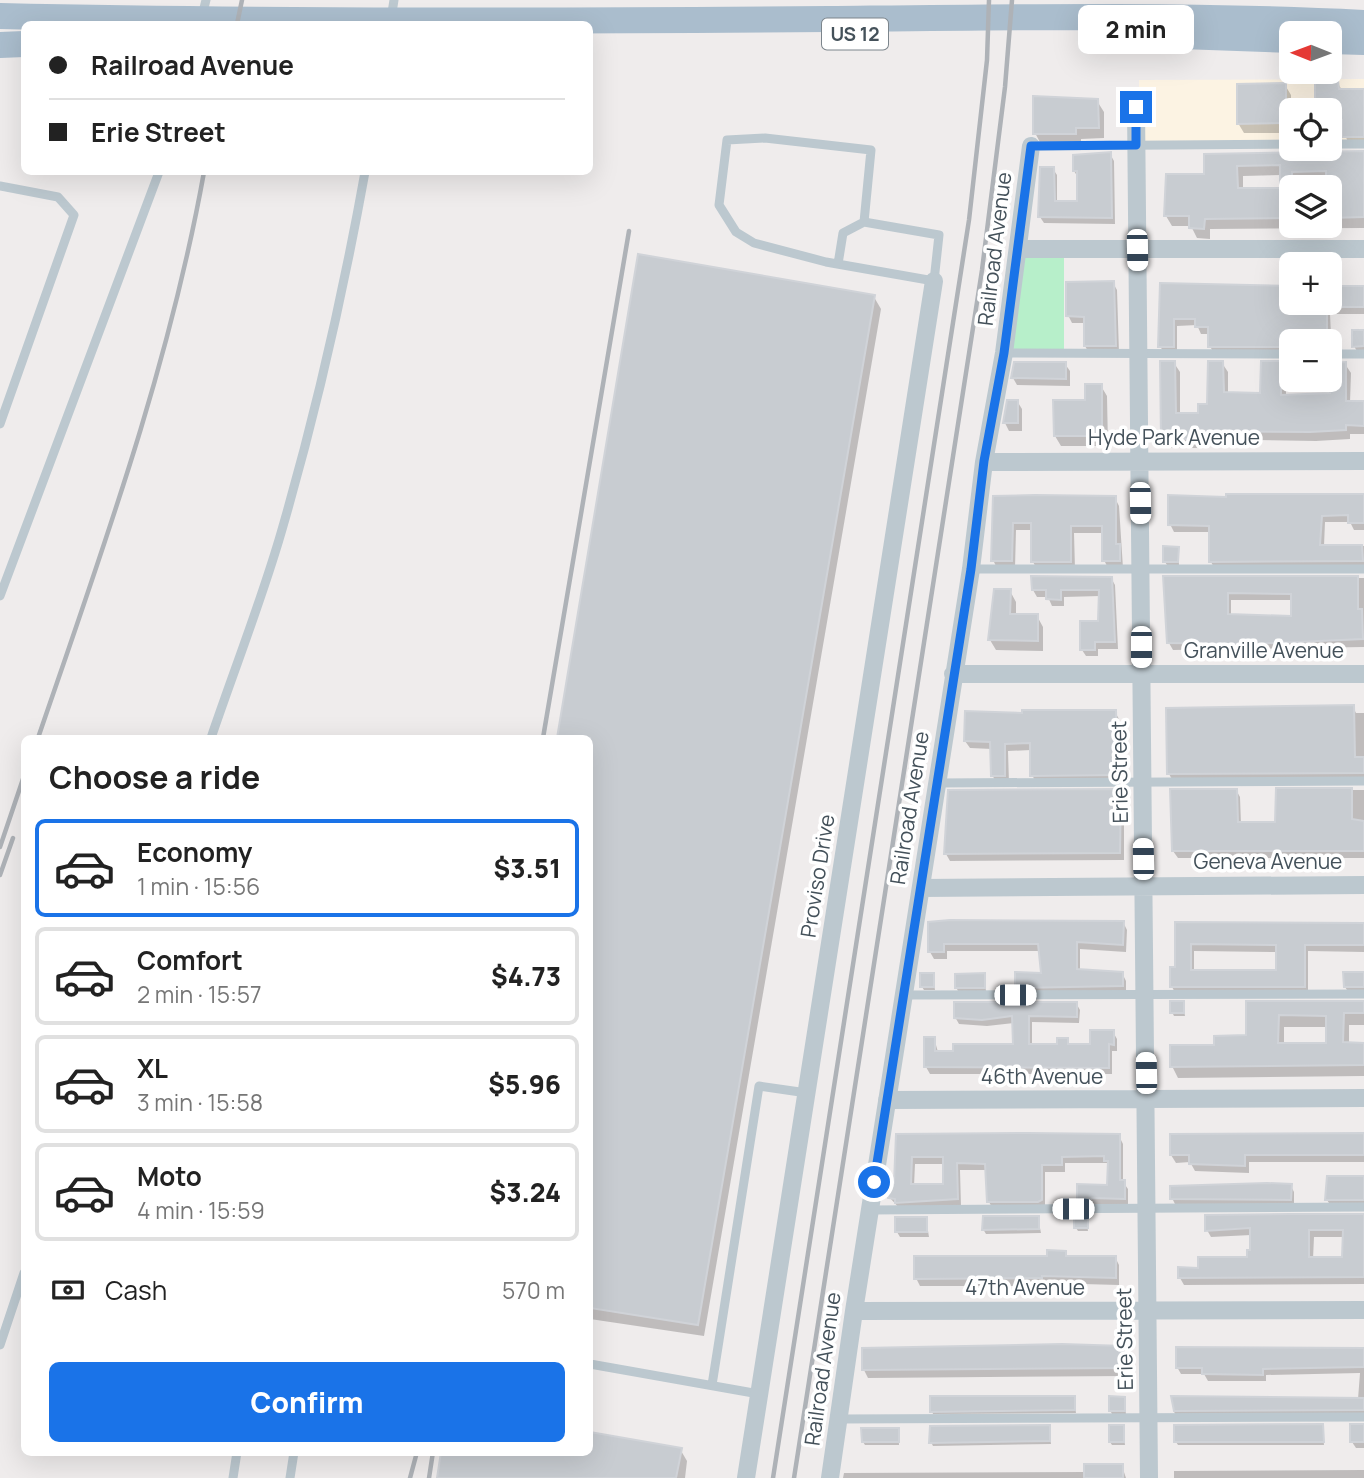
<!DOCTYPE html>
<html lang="en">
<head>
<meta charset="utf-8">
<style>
	:root { --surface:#fff; --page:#f6f6f6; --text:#222; --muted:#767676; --line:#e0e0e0; --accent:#1a73e8 }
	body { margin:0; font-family:Manrope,sans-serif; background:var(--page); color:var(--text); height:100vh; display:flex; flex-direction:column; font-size:26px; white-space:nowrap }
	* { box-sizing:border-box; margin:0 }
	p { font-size:23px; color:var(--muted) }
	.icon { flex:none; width:38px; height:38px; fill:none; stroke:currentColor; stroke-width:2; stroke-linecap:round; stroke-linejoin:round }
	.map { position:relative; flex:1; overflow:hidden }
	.details { position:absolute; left:21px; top:735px; width:572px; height:721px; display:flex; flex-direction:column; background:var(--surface); border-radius:10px; box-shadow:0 7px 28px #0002 }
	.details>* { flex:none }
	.top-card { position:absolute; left:21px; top:21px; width:572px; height:154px; border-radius:10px; box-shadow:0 7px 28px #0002; display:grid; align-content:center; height:154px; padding:0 28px; background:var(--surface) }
	.needle { width:46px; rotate:271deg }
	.tools { position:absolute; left:1279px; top:21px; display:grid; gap:14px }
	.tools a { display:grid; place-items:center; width:63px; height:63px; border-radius:10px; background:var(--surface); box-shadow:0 7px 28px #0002; font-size:35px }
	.end { position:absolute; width:32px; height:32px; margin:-16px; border:9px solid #1a73e8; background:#fff; box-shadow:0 0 0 4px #fff }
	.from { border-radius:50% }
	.bubble { position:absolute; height:49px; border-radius:10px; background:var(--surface); box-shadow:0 7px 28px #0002; font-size:23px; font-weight:800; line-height:49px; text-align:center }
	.car { position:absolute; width:21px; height:42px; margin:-21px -10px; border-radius:9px; box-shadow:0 0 5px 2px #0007; background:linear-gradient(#fff 24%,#345 0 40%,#fff 0 76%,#345 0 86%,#fff 0) }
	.top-card b { display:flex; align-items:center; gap:24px; height:66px; font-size:26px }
	.top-card b+b { border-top:2px solid var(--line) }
	.top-card i { width:18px; height:18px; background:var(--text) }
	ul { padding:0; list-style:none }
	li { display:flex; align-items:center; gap:21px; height:98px; margin:0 14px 10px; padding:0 14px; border:4px solid var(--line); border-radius:10px }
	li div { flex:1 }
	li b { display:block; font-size:26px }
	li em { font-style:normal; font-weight:800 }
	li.selected { border-color:var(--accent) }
	li>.icon { width:63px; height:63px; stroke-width:1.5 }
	h2 { padding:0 28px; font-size:32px; line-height:84px }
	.pay { display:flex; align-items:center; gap:18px; height:77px; padding:0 28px; font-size:26px }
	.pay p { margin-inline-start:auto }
	.primary-button { display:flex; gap:14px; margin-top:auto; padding:14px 28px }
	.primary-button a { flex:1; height:80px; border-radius:10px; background:var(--accent); color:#fff; font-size:28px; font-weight:800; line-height:80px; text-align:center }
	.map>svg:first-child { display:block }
	.commercial { fill:#fcf3e3 }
	.green { fill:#b7efca }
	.shadow { fill:#0003; fill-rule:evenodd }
	.building { fill:#c8ccd1; stroke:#d0d3d8; stroke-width:2; fill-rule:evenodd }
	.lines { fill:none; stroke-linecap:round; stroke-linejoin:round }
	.service { stroke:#bcc8cf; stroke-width:9 }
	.minor { stroke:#bcc8cf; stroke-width:18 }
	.primary { stroke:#aabdcd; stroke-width:26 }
	.rail { stroke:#aeb2b7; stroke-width:4.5 }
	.route { stroke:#1a73e8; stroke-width:9 }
	.labels { text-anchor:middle; stroke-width:7; stroke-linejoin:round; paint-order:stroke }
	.shield { fill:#fff; stroke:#7c858c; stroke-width:2 }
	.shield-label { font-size:19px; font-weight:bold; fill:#44515a }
	.street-label { font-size:21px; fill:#44515a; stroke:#fff }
</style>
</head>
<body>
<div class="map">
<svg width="1364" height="1478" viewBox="0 0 1364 1478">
	<rect width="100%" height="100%" fill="#efecec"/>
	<path class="commercial" d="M1364 79V148H1330V110H1292L1291 148 1139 149V80Z"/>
	<path class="green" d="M1020 246 1064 247V355H1006Z"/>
	<path class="shadow" d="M1337 82 1342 90 1364 89V147H1350L1343 130H1330V110H1317V83Z
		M1285 85 1291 95V133H1244L1238 123Z
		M1097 101 1104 112V138L1081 139V144H1041L1035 133Z
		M1364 151V228L1210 229V239L1197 238 1191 226H1172L1166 216 1206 175V155ZM1281 175 1282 189 1243 190V176ZM1292 187H1330V226H1292Z
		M1110 154 1114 161 1115 224 1044 223 1040 217 1053 169 1057 175V203L1079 202V179L1074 171Z
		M639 256 874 297 881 309 704 1336 590 1319V738H559Z
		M1113 283 1117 290 1119 353H1089L1085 346V323H1072L1068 315Z
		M1162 285 1292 303H1330V288H1364V314H1330L1332 355 1330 357V341H1292V354H1214L1210 346V334H1201L1197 325 1177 326V353H1164L1160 346Z
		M1364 332V353H1358L1354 346Z
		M1174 363 1180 372V415L1200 414 1209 405 1222 363 1228 372V394H1262L1280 363 1286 372V397L1332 395 1345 364 1351 373 1350 402 1364 403V434H1350V439L1316 441 1199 439V448H1168L1163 439Z
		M1065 364 1070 371V386L1017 385 1013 378Z
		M1101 386 1107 396 1108 446H1061L1055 436Z
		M1008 401H1017L1022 409V431H1009L1005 423Z
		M1364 495V530H1354L1350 522H1325L1324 546H1364V569H1215L1211 562 1210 532H1174L1170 524V497Z
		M995 498H1115L1119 506 1123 568H1108L1104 560V533H1074L1075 569H1037L1033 562V530H1016L1015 568H997L993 560Z
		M1178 549 1179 565H1167L1165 562Z
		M1111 578 1115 585 1118 649H1098V656H1086L1082 650 1099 622 1100 596 1064 597V606H1052L1048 597H1037L1033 590Z
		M1165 578H1364V647L1173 650 1169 643ZM1231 600H1292V618L1231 616Z
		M1010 591 1016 602V616H1037L1043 627V651L996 650 990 640Z
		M1353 707 1356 713H1364V781H1173L1169 774Z
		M1115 712 1119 719 1120 762 1124 770V781L1036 782 1032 775 1031 750 1008 751 1009 783H997L992 775V749L970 748 965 741 967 713Z
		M1236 790 1240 797 1241 824H1277V790H1364V858H1178L1173 851Z
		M1119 791 1124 798V860L950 861 946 854Z
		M1123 922 1127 930 1126 952 1080 949V971L1122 973 1126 981V993L1021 995 1017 987 1043 974V951H947V959H934L930 952V924Z
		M1176 924H1364V952L1308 951V993L1176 994 1172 987 1177 969ZM1194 951 1278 952V972L1194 971Z
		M1364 974V993H1349L1345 987Z
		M933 975 935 990H924L922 987Z
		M984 975 986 991H958L956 987Z
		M1364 1002V1025H1349V1044H1364V1076L1178 1078 1172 1066 1247 1037 1248 1003ZM1284 1027H1328V1045L1284 1044Z
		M1076 1003 1080 1010 1079 1023 1032 1022V1046H1059L1067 1040 1071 1046H1092L1113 1032 1117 1039V1051H1112V1074H930L926 1067 934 1038 938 1052 1014 1046V1023L987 1026 959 1024 955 1017Z
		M1183 1003 1185 1016H1174L1172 1012Z
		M1364 1135V1162H1249V1173L1195 1171 1190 1162 1176 1163 1171 1155V1136Z
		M898 1136H1119L1123 1144V1182L1128 1189V1206L1083 1209 1079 1201 1109 1187 1110 1167 1107 1163H1065V1172H1045V1207L993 1209 989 1202 987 1170H960L961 1206 901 1210 890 1198 896 1185ZM915 1164H944L945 1185 914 1186Z
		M1364 1180V1206H1331L1327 1200Z
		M1291 1186 1294 1192V1206L1175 1204 1172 1198Z
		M1364 1216V1284L1184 1285 1180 1278 1200 1269 1249 1258 1251 1235 1211 1237 1207 1230ZM1314 1237H1344V1259H1313Z
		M1086 1217 1088 1231H1078L1076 1228Z
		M926 1218 929 1237H900L897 1232Z
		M1038 1218 1041 1233 986 1234 983 1229Z
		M1065 1252 1068 1258 1115 1257 1119 1265V1285L1046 1283V1286H920L916 1278Z
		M1123 1348 1127 1355V1376L868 1378 864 1370V1350Z
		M1364 1348V1416L1177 1417 1173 1410V1398L1358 1399 1360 1373 1266 1375V1381H1208L1204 1374H1181L1177 1367Z
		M1074 1398 1076 1413 933 1414 932 1411Z
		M1124 1398 1126 1414H1112L1110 1410Z
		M1364 1425V1448H1356L1352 1442Z
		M1322 1426 1324 1445H1178L1176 1442Z
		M1049 1427 1051 1444 933 1446 931 1442Z
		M1123 1427 1125 1445H1112L1110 1442Z
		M898 1429 899 1445H865L863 1442Z
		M590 1433 680 1449 687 1461 685 1478H439L590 1452Z
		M1122 1466 1126 1478H843L844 1473 1086 1472Z
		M1364 1470V1478H1174V1471Z"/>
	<path class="building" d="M1315 81H1338L1339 89H1364V137H1342V120H1330V110H1315Z
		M1286 83V123L1237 124V84Z
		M1033 96 1098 99 1099 128H1076V134H1033Z
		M1364 151V217L1330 218V187H1326V171L1292 172V218L1205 219 1204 229 1189 228V216H1164L1166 174H1204V154ZM1280 165V188H1238L1237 166Z
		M1111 152 1112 218 1038 217 1040 167H1054L1055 201H1077V171H1073V155Z
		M638 254 875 295 698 1325 590 1308V738H557Z
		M1114 281 1116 346H1084V317L1066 316V282Z
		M1160 283 1292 286V303H1327V341H1292V347H1208V327H1195V319H1174V347H1158Z
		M1336 286H1364V307H1336Z
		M1352 330H1364V346L1352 347Z
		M1160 361H1175L1176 413H1198V404H1207L1208 361H1223L1224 392 1260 393 1261 361H1281V395L1330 393V363L1346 362V401H1364V426L1346 425V430L1310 432 1195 431V439H1161Z
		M1014 362H1066V379L1011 378Z
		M1085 384H1102V436H1054L1053 400H1085Z
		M1007 400H1018V423H1003Z
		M1226 494H1364V523H1348V515L1322 516 1320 545H1362L1363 561 1209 562V526L1168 525V495L1226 497Z
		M1035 495 1116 496V544H1120V561H1102V526H1071V562H1031V523H1013L1012 561H991L993 496Z
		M1163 546 1179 547 1178 562H1163Z
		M1031 576 1112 577 1115 642H1095V650H1080V621H1098L1099 590H1061V600L1046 599V590H1032Z
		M1163 576H1358V609H1362L1363 639 1252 644 1167 643ZM1228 593 1291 594V616L1228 614Z
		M994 589H1011L1010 614H1038V641L988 640Z
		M1354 705 1355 757H1364V773L1167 774 1166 708Z
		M1022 710H1116L1117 761H1121V775L1030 776V743L1005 744V776H991L990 742 964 741 965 711 1022 713Z
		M1276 788H1352V819L1364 821V851H1172L1170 789H1237L1238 822H1275Z
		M1121 789 1120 853 944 854 948 790Z
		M950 920 1124 921 1123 945 1077 942V969L1123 972V986L1015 988V972L1041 973 1038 944H944V952H928V922Z
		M1175 922 1364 923V945H1305V987H1170V967H1175ZM1191 944 1276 945V970H1191Z
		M1343 972H1364V987H1344Z
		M920 973H934V987H920Z
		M985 973V988H955V974Z
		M1170 1001H1184V1013H1170Z
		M1246 1001H1364V1013H1344L1343 1042 1364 1043V1065L1170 1067V1045H1214V1036L1246 1035ZM1279 1015 1326 1016V1043H1278Z
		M954 1002H1077V1017L1029 1016V1044H1057V1038H1068V1044H1090V1030H1114V1045L1109 1044V1068L924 1067V1037H935V1051H953V1044H1013L1012 1016 982 1020 954 1018Z
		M1028 1133 1120 1134V1180H1125V1199L1092 1198 1088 1202H1077V1184L1107 1185 1108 1161H1104V1156L1062 1157V1165H1042V1200L1038 1202H987L985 1164 957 1163 958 1199 895 1203V1199L888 1198 889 1183H894L896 1134ZM912 1157H943V1184H911Z
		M1364 1133V1155H1245V1166L1189 1164V1155H1170V1134Z
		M1327 1176H1364V1200H1325Z
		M1267 1183 1292 1184 1291 1200 1170 1199V1186Z
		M1290 1214H1364V1277L1178 1278V1267L1198 1268V1257H1247V1250H1250V1228L1205 1231V1215ZM1309 1230H1343L1342 1257H1309Z
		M983 1216H1039V1229L982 1230Z
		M1074 1216H1088V1228H1074Z
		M895 1217H927V1232H895Z
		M1047 1250 1066 1251V1256H1116V1278L1042 1276V1278L914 1279V1256H1047Z
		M1062 1344 1124 1346V1368L862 1370V1348Z
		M1176 1347 1364 1348V1367L1263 1369V1375L1202 1374V1368H1176Z
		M930 1396H1075V1410L930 1412Z
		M1109 1396 1125 1397V1411H1109Z
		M1171 1396 1364 1398V1410L1174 1411Z
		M1323 1424 1324 1442H1174V1425Z
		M1350 1424H1364V1442H1350Z
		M1050 1425V1441L929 1443 930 1426Z
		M1109 1425H1124V1442H1109Z
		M861 1428H899V1442H862Z
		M590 1432 682 1448 676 1478H437L441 1452H590Z
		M1084 1464H1123V1478H1084Z"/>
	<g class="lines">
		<path class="service" d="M202 16 206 0
			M391 19 394 0
			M765 138 871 150 864 222 939 235 934 281 826 262 754 243 736 232 719 205 727 140Z
			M1330 144H1364
			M1031 146 1292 144
			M0 186 58 197 74 215 0 424
			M838 264 843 233 864 222
			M1004 353 1292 354
			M1330 354H1364
			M971 569H1364
			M0 596 159 172
			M211 738C234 670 261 602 281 533 316 413 343 294 365 172
			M936 783 1364 781
			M904 995 1364 994
			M870 1210 1364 1207
			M0 1345 24 1273
			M590 1364 759 1394
			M712 1385 759 1086 807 1093
			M840 1419 1364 1417
			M233 1478 237 1452
			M290 1478 294 1452"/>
		<path class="minor" d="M1136 107 1149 1478
			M1018 249H1364
			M984 462 1364 461
			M953 674H1364
			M921 888 1364 885
			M887 1100 1364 1098
			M854 1311 1364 1310
			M746 1478 934 281
			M830 1478 854 1311 971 569 984 462 1004 353 1031 146"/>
		<path class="primary" d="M0 16C276 22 553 21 829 19 1008 17 1186 14 1364 23
			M1097 33 1292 40
			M1330 41 1364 42
			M0 45 24 44"/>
		<path class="rail" d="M237 24 242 0
			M38 738C102 551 169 367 204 172
			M543 738 629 231
			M0 847 24 776
			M0 875 13 838
			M410 1478 417 1452
			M429 1478 433 1452
			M773 1478 969 220 987 60 989 0
			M794 1478 982 270 1005 87 1012 0"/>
	</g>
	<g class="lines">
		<path class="route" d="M874 1182 971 569 984 461 1004 353 1031 146 1136 145V107"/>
	</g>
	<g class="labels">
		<rect class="shield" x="822" y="18.5" width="66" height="31" rx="5"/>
		<g class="shield-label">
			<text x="855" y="41">US 12</text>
		</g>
		<g class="street-label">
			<text transform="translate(995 249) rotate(-83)" y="7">Railroad Avenue</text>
			<text x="1174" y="445">Hyde Park Avenue</text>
			<text x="1264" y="658">Granville Avenue</text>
			<text transform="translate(1120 772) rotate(-91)" y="7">Erie Street</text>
			<text transform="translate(910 808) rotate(-81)" y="7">Railroad Avenue</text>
			<text x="1268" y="869">Geneva Avenue</text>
			<text transform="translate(818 876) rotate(-81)" y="7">Proviso Drive</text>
			<text x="1042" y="1084">46th Avenue</text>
			<text x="1025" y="1295">47th Avenue</text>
			<text transform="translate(1125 1339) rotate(-91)" y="7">Erie Street</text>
			<text transform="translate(823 1369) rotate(-82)" y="7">Railroad Avenue</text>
		</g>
	</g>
</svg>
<div class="tools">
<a><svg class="needle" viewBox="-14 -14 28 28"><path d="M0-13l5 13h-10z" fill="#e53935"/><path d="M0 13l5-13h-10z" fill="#767676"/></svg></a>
<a><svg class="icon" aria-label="locate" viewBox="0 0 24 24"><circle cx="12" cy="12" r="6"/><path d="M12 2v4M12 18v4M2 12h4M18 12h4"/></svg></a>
<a><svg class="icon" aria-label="layers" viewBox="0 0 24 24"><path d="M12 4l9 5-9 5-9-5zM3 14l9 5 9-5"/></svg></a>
<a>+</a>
<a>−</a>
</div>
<i class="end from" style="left:874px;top:1182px"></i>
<i class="end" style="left:1136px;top:107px"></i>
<div class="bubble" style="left:1078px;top:5px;width:116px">2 min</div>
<i class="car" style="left:1137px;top:250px;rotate:179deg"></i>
<i class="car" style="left:1140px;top:503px;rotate:179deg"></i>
<i class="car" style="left:1141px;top:647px;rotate:180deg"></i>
<i class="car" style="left:1143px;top:859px;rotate:359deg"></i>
<i class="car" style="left:1015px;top:995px;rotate:90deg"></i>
<i class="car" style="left:1146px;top:1073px;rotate:359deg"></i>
<i class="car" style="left:1073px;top:1209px;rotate:270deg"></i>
<div class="top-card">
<b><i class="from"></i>Railroad Avenue</b>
<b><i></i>Erie Street</b>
</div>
<section class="details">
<h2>Choose a ride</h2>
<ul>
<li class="selected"><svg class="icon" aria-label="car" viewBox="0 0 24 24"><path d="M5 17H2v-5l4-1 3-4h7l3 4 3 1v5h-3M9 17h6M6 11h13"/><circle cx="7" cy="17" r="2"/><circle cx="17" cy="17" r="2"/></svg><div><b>Economy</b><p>1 min · 15:56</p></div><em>$3.51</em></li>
<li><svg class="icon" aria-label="car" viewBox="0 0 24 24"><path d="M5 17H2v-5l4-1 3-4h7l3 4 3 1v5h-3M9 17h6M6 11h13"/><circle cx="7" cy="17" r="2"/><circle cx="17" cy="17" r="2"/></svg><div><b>Comfort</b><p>2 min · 15:57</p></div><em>$4.73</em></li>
<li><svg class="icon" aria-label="car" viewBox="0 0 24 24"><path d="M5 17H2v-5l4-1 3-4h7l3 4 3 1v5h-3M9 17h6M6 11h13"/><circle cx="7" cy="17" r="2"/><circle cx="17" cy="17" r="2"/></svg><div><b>XL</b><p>3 min · 15:58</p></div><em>$5.96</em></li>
<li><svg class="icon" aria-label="car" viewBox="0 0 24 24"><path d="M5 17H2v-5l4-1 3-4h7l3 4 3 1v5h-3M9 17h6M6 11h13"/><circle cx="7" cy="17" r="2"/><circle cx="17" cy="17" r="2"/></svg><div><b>Moto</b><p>4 min · 15:59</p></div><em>$3.24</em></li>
</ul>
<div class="pay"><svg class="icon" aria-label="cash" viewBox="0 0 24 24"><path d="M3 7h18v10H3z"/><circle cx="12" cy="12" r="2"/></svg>Cash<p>570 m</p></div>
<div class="primary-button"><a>Confirm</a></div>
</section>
</div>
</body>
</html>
